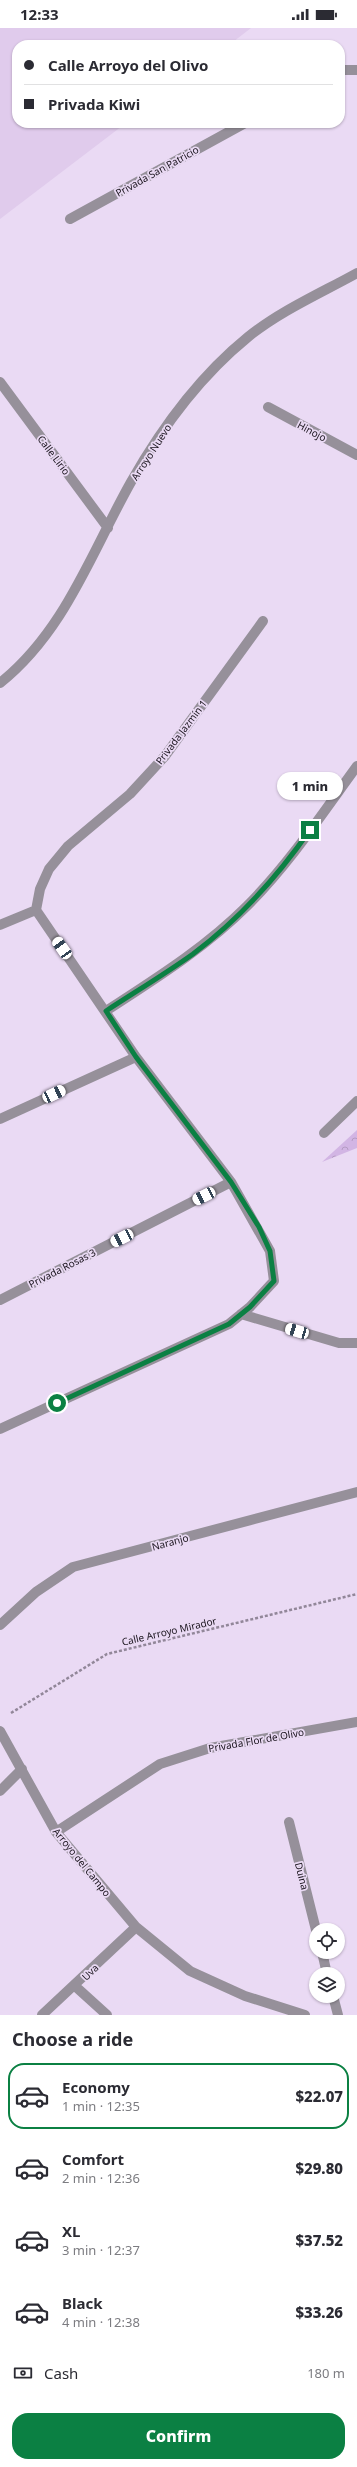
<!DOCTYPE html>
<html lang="en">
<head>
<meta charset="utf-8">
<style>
	:root { --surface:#fff; --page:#f2f2f3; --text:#2b2b33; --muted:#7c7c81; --line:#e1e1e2; --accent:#0b8043 }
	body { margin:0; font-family:"Noto Sans",sans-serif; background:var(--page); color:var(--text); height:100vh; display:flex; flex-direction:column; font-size:15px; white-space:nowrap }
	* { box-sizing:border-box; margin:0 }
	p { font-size:13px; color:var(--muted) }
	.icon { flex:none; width:22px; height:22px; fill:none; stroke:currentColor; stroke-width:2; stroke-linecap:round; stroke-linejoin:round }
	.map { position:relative; height:1987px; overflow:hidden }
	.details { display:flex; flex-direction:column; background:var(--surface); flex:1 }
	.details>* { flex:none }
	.top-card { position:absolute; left:12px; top:12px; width:333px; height:88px; border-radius:16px; box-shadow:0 1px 3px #0004; display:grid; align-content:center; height:88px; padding:0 12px; background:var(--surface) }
	.controls { position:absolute; left:309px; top:1895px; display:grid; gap:8px }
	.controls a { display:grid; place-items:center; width:36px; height:36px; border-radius:50%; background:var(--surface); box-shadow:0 1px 3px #0004; font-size:20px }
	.end { position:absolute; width:18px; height:18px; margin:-9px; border:5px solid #0b8043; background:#fff; box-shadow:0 0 0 2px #fff }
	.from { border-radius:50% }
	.bubble { position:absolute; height:28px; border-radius:14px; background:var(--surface); box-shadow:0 1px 3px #0004; font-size:13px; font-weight:800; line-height:28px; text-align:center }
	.car { position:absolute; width:12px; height:24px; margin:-12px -6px; border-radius:5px; box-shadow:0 0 3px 1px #0007; background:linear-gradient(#fff 24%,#345 0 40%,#fff 0 76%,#345 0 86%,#fff 0) }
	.top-card b { display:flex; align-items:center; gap:14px; height:38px; font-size:15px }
	.top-card b+b { border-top:1px solid var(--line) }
	.top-card i { width:10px; height:10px; background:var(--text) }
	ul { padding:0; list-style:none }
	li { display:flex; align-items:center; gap:12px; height:66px; margin:0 8px 6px; padding:0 4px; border:2px solid transparent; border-radius:16px }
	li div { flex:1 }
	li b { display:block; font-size:15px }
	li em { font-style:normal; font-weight:800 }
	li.selected { border-color:var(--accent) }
	li>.icon { width:36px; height:36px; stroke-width:1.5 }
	h2 { padding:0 12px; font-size:18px; line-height:48px }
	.pay { display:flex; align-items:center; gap:10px; height:44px; padding:0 12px; font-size:15px }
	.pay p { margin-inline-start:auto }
	.primary-button { display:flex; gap:8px; margin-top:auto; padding:8px 12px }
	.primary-button a { flex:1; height:46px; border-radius:16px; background:var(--accent); color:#fff; font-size:16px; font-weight:800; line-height:46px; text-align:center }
	.status { display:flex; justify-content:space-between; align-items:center; height:28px; padding:0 20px; background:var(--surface); direction:ltr }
	.status svg { height:11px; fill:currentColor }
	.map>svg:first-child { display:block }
	.built { fill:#e0cbec }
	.park { fill:url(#park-crowns) }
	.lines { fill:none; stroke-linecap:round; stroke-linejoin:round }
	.path { stroke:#928799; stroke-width:2.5; stroke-dasharray:3 2; stroke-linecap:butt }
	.minor { stroke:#96909a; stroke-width:10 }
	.route { stroke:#0b8043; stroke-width:5 }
	.labels { text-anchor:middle; stroke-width:3.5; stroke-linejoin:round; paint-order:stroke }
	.street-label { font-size:10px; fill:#1a141d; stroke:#eadaf4 }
</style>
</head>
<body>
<div class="status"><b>12:33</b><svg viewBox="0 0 49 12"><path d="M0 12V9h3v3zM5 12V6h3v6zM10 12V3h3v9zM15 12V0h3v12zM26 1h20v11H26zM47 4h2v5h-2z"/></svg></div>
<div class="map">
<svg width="357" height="1987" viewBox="0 0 357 1987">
	<defs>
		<pattern id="park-crowns" width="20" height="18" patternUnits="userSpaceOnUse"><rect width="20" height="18" fill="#d2b5e4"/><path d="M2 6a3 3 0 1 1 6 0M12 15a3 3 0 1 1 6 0" fill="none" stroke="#b49bc3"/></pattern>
	</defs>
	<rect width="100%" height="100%" fill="#eadaf4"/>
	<path class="built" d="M0 0H251L229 17H17V95H126L0 191Z"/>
	<path class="park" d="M357 1102V1120L322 1134Z"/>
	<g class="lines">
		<path class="path" d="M11 1685 107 1626 357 1566"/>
		<path class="minor" d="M340 42H357
			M70 191 245 95
			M0 354 108 500
			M268 379 357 427
			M0 655C65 603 91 525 131 454 161 401 200 348 248 309 280 283 321 265 357 245
			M36 882 40 861 49 841 68 818 130 766 165 728 263 593
			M0 897 36 882
			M106 983C155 951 205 920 247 878 289 836 322 786 357 738
			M0 1091 136 1029
			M324 1105 357 1073
			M0 1272 231 1154
			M241 1286 339 1315H357
			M0 1401 229 1296 250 1279 274 1253 270 1223 231 1154 136 1029 36 882
			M0 1597 36 1564 73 1539 357 1464
			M0 1703 56 1804 136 1899 190 1943 245 1968 305 1987
			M0 1763 22 1741
			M289 1794 316 1902
			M56 1804 160 1736 210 1720 357 1694
			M322 1924 327 1946
			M75 1958 107 1987
			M333 1968 338 1987
			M42 1987 136 1899"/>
	</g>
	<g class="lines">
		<path class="route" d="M57 1375 229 1296 250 1279 274 1253 270 1223 259 1199 231 1154 136 1029 106 983C135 964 165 946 193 926 238 892 278 848 310 802"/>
	</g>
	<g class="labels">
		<g class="street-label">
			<text transform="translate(157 143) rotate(-29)" y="4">Privada San Patricio</text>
			<text transform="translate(312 403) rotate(28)" y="4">Hinojo</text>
			<text transform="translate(151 424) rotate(-57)" y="4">Arroyo Nuevo</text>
			<text transform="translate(54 427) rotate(53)" y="4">Calle Lirio</text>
			<text transform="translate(181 704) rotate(-53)" y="4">Privada Jazmín 1</text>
			<text transform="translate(62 1240) rotate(-27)" y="4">Privada Rosas 3</text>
			<text transform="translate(170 1514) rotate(-15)" y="4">Naranjo</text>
			<text transform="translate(169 1603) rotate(-13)" y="4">Calle Arroyo Mirador</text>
			<text transform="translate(256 1712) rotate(-10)" y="4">Privada Flor de Olivo</text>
			<text transform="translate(82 1834) rotate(51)" y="4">Arroyo del Campo</text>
			<text transform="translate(302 1848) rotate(76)" y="4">Duina</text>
			<text transform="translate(90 1944) rotate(-44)" y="4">Uva</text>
		</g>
	</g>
</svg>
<div class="controls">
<a><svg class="icon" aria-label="locate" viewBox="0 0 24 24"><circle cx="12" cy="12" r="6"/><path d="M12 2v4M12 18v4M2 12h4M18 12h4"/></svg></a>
<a><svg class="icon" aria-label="layers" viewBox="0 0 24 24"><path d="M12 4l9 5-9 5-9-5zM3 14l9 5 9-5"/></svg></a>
</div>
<i class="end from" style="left:57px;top:1375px"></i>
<i class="end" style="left:310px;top:802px"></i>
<div class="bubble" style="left:277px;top:744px;width:66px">1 min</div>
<i class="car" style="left:62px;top:920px;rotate:325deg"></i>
<i class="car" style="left:54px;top:1066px;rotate:65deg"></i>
<i class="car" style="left:204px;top:1168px;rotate:243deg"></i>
<i class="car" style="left:122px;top:1210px;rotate:243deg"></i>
<i class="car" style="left:297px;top:1303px;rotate:286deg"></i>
<div class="top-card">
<b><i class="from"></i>Calle Arroyo del Olivo</b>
<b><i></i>Privada Kiwi</b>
</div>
</div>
<section class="details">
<h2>Choose a ride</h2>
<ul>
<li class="selected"><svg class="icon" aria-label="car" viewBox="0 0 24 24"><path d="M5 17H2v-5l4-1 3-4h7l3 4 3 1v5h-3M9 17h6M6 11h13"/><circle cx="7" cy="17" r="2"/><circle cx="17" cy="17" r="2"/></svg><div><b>Economy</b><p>1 min · 12:35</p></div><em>$22.07</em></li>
<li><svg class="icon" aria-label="car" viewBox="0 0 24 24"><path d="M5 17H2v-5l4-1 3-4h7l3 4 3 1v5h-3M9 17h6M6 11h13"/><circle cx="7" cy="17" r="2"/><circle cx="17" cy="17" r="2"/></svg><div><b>Comfort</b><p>2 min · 12:36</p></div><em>$29.80</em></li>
<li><svg class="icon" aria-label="car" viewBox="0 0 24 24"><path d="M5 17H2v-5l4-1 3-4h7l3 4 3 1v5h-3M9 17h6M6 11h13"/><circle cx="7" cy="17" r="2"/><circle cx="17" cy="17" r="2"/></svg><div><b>XL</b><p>3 min · 12:37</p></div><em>$37.52</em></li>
<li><svg class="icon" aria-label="car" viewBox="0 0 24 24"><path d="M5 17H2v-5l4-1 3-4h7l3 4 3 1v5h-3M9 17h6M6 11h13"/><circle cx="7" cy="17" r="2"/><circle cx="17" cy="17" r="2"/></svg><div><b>Black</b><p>4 min · 12:38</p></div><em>$33.26</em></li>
</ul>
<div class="pay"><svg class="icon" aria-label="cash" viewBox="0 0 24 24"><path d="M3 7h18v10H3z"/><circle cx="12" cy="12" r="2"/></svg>Cash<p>180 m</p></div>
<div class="primary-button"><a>Confirm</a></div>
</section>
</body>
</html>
